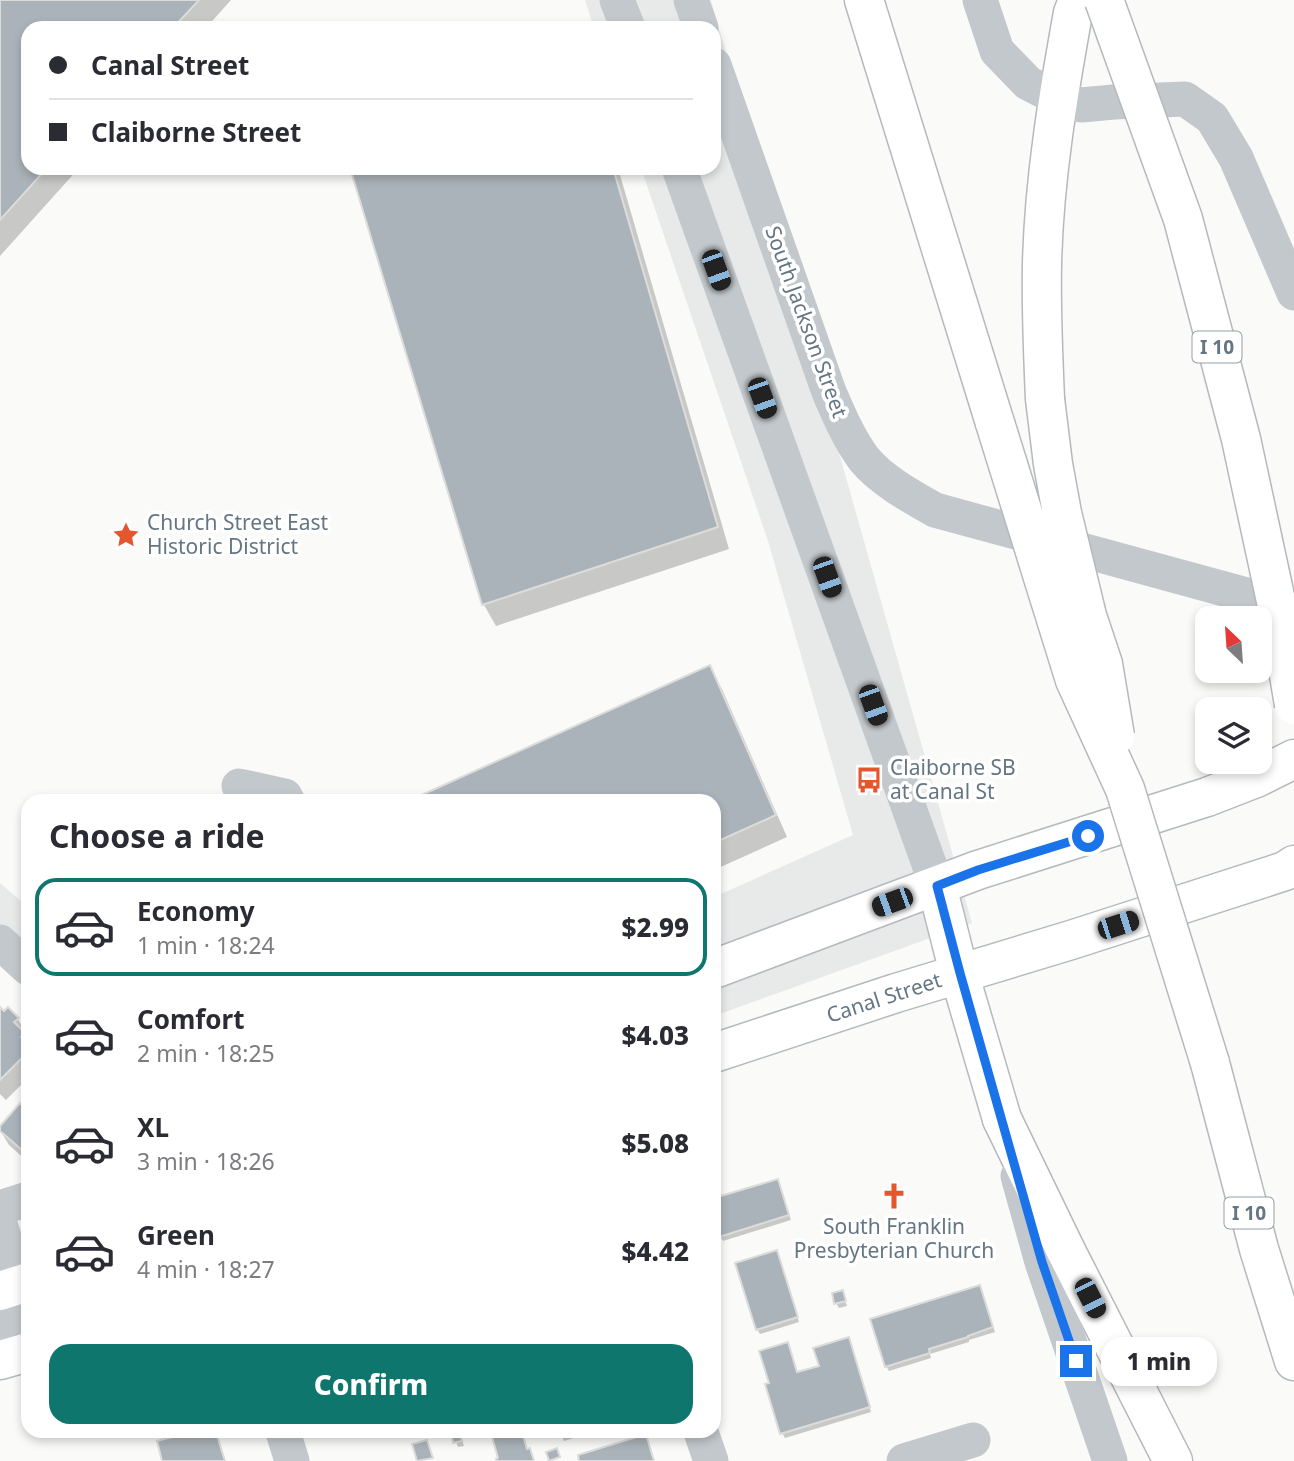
<!DOCTYPE html>
<html lang="en">
<head>
<meta charset="utf-8">
<style>
	:root { --surface:#fff; --page:#f7f7f7; --text:#2b2b33; --muted:#7c7c81; --line:#e1e1e2; --accent:#0f766e }
	body { margin:0; font-family:"Noto Sans",sans-serif; background:var(--page); color:var(--text); height:100vh; display:flex; flex-direction:column; font-size:26px; white-space:nowrap }
	* { box-sizing:border-box; margin:0 }
	p { font-size:23px; color:var(--muted) }
	.icon { flex:none; width:38px; height:38px; fill:none; stroke:currentColor; stroke-width:2; stroke-linecap:round; stroke-linejoin:round }
	.map { position:relative; flex:1; overflow:hidden }
	.sheet { position:absolute; left:21px; top:794px; width:700px; height:644px; display:flex; flex-direction:column; background:var(--surface); border-radius:21px; box-shadow:0 4px 10px #0003 }
	.sheet>* { flex:none }
	.banner { position:absolute; left:21px; top:21px; width:700px; height:154px; border-radius:21px; box-shadow:0 4px 10px #0003; display:grid; align-content:center; height:154px; padding:0 28px; background:var(--surface) }
	.needle { width:46px; rotate:335deg }
	.controls { position:absolute; left:1195px; top:606px; display:grid; gap:14px }
	.controls a { display:grid; place-items:center; width:77px; height:77px; border-radius:14px; background:var(--surface); box-shadow:0 4px 10px #0003; font-size:35px }
	.end { position:absolute; width:32px; height:32px; margin:-16px; border:9px solid #1a73e8; background:#fff; box-shadow:0 0 0 4px #fff }
	.from { border-radius:50% }
	.bubble { position:absolute; height:49px; border-radius:21px; background:var(--surface); box-shadow:0 4px 10px #0003; font-size:23px; font-weight:800; line-height:49px; text-align:center }
	.car { position:absolute; width:21px; height:42px; margin:-21px -10px; border-radius:9px; box-shadow:0 0 5px 2px #0007; background:linear-gradient(#222 24%,#8ab4d8 0 40%,#222 0 76%,#8ab4d8 0 86%,#222 0) }
	.banner b { display:flex; align-items:center; gap:24px; height:66px; font-size:26px }
	.banner b+b { border-top:2px solid var(--line) }
	.banner i { width:18px; height:18px; background:var(--text) }
	ul { padding:0; list-style:none }
	li { display:flex; align-items:center; gap:21px; height:98px; margin:0 14px 10px; padding:0 14px; border:4px solid transparent; border-radius:21px }
	li div { flex:1 }
	li b { display:block; font-size:26px }
	li em { font-style:normal; font-weight:800 }
	li.current { border-color:var(--accent) }
	li>.icon { width:63px; height:63px; stroke-width:1.5 }
	h2 { padding:0 28px; font-size:32px; line-height:84px }
	.button { display:flex; gap:14px; margin-top:auto; padding:14px 28px }
	.button a { flex:1; height:80px; border-radius:21px; background:var(--accent); color:#fff; font-size:28px; font-weight:800; line-height:80px; text-align:center }
	.map>svg:first-child { display:block }
	.built { fill:#e8e9e9 }
	.shadow { fill:#0003 }
	.building { fill:#aab3b9; stroke:#dcdcda; stroke-width:2 }
	.lines { fill:none; stroke-linecap:round; stroke-linejoin:round }
	.major-casing { stroke:#b5babe; stroke-width:41 }
	.highway-casing { stroke:#b4b9bd; stroke-width:41 }
	.minor { stroke:#c3c8cc; stroke-width:35 }
	.major { stroke:#fff; stroke-width:38 }
	.highway { stroke:#fff; stroke-width:38 }
	.highway-bridge-casing { stroke:#b4b9bd; stroke-width:41; stroke-linecap:butt }
	.highway-bridge { stroke:#fff; stroke-width:38 }
	.route { stroke:#1a73e8; stroke-width:9 }
	.labels { text-anchor:middle; stroke-width:7; stroke-linejoin:round; paint-order:stroke }
	.shield { fill:#fff; stroke:#939fa8; stroke-width:2 }
	.shield-label { font-size:19px; font-weight:bold; fill:#657683 }
	.street-label { font-size:21px; fill:#657683; stroke:#fff }
	.poi-label { font-size:21px; fill:#657683; stroke:#fff; text-anchor:start }
</style>
</head>
<body>
<div class="map">
<svg width="1294" height="1461" viewBox="0 0 1294 1461">
	<rect width="100%" height="100%" fill="#fafaf8"/>
	<path class="built" d="M585 0H711L972 923 714 1016V897L853 835 768 541 641 168H714V28H594Z
		M0 883 28 907V988L0 962Z"/>
	<path class="shadow" d="M0 0H231L206 28H28V168H79L0 256Z
		M351 168H618L729 549 496 626 484 605Z
		M709 667 722 689 787 837 714 870V802Z
		M8 1009 18 1019 27 1036 26 1037 28 1041V1078L6 1100 0 1094V1010L4 1013Z
		M28 1102V1162L9 1145 0 1130Z
		M777 1181 791 1220 723 1241 720 1236 719 1215 714 1200Z
		M779 1257 799 1322 760 1334 757 1329Z
		M980 1288 995 1332 969 1340V1342L930 1354 931 1358 889 1371 886 1366Z
		M842 1292 847 1306 839 1308 836 1303Z
		M788 1344 798 1374 821 1367 851 1344 871 1412 785 1438 782 1433 771 1384Z
		M452 1432H460L464 1446 458 1447Z
		M560 1432H593L564 1441Z"/>
	<path class="building" d="M0 0H199L173 28H28V168H47L0 220Z
		M350 168H613L718 527 482 605Z
		M710 665 776 815 714 843V802H406Z
		M0 1007 4 1011 8 1007 19 1018 14 1022 25 1033 21 1037 28 1044V1052L0 1080Z
		M28 1099V1143L22 1150 0 1131V1126L20 1103 23 1106Z
		M778 1179 789 1215 719 1237 714 1222V1215L717 1214 714 1198Z
		M777 1250 798 1317 756 1330 735 1263Z
		M980 1285 993 1327 968 1336V1337L929 1349 930 1353 885 1367 870 1319Z
		M843 1290 846 1301 834 1304 832 1293Z
		M849 1337 870 1407 780 1434 765 1384 769 1383 759 1351 788 1342 797 1372 819 1366 813 1348Z
		M190 1432H216L225 1461H162L157 1441Z
		M451 1432H460L462 1441 453 1443Z
		M510 1432H522L527 1449 530 1448 534 1461H497L496 1459 498 1458 492 1437Z
		M558 1432H577L560 1437Z
		M646 1434 654 1461H579L578 1455Z
		M427 1440 433 1458 417 1461 412 1444Z
		M557 1448 560 1457 549 1461 546 1452Z"/>
	<g class="lines">
		<g class="major-casing">
			<path id="major" d="M937 886 959 973 1002 1119
				M714 969 978 870 1207 797 1256 778 1294 759
				M714 1053 896 993 1071 940 1285 871 1294 865
				M0 1291 28 1282
				M0 1360 28 1352"/>
		</g>
		<g class="highway-casing">
			<path id="highway" d="M864 0 995 423
				M1045 399C1043 354 1041 309 1042 264 1044 180 1058 96 1073 13L1078 0
				M1210 1063 1259 1249 1294 1361
				M1002 1119 1066 1251 1173 1461"/>
		</g>
		<path class="minor" d="M617 0 628 28
			M691 0 701 28
			M980 0 997 51 1028 83 1057 98 1081 105 1114 102 1185 99 1212 118 1236 158 1294 293
			M714 65 829 392C839 415 849 439 864 459 881 480 912 497 935 510L1294 608
			M679 168 937 886
			M239 786 285 796 288 802
			M0 942 28 968
			M1018 1176 1042 1262 1110 1461
			M0 1208 28 1199
			M0 1224 19 1285
			M0 1326 28 1317
			M283 1432 292 1461
			M701 1432 711 1461
			M904 1461 973 1440"/>
		<use href="#major" class="major"/>
		<use href="#highway" class="highway"/>
		<g class="highway-bridge-casing">
			<path id="highway-bridge" d="M1104 0 1183 219 1241 439 1279 615 1294 705
				M1045 399 1053 464 1062 513 1087 616 1103 664 1115 736
				M995 423 1075 680 1125 789 1210 1063"/>
		</g>
		<use href="#highway-bridge" class="highway-bridge"/>
	</g>
	<g class="lines">
		<path class="route" d="M1076 1361 1042 1262 960 973 937 886 978 870 1088 836"/>
	</g>
	<defs>
		<g id="sight-bare" transform="scale(2.1)"><path d="M0-6L1.8-2.2L6-1.7L2.9 1.2L3.7 5.4L0 3.3L-3.7 5.4L-2.9 1.2L-6-1.7L-1.8-2.2Z" fill="#e4572e" stroke="#fff" stroke-width="2.5" paint-order="stroke"/></g>
		<g id="bus-bare" transform="scale(2.1)"><path d="M-5-6H5V4H4V6H2V4H-2V6H-4V4H-5ZM-3.5-4V0h7V-4ZM-3.5 1.2v1.5H-2V1.2ZM2 1.2v1.5H3.5V1.2Z" fill="#e4572e" stroke="#fff" stroke-width="2.5" paint-order="stroke"/></g>
		<g id="church-bare" transform="scale(2.1)"><path d="M-1.2-6h2.4v3.5h3.3v2.4h-3.3V6h-2.4V-.1h-3.3v-2.4h3.3Z" fill="#e4572e" stroke="#fff" stroke-width="2.5" paint-order="stroke"/></g>
	</defs>
	<g fill-rule="evenodd">
		<use href="#sight-bare" x="126" y="535"/>
		<use href="#bus-bare" x="869" y="780"/>
		<use href="#church-bare" x="894" y="1196"/>
	</g>
	<g class="labels">
		<g class="shield">
			<rect x="1192.5" y="331.5" width="49" height="31" rx="5"/>
			<rect x="1224.5" y="1197.5" width="49" height="31" rx="5"/>
		</g>
		<g class="shield-label">
			<text x="1217" y="354">I 10</text>
			<text x="1249" y="1220">I 10</text>
		</g>
		<g class="street-label">
			<text transform="translate(806 322) rotate(70)" y="7">South Jackson Street</text>
			<text transform="translate(884 998) rotate(-18)" y="7">Canal Street</text>
		</g>
		<g class="poi-label">
			<text x="147" y="530">Church Street East<tspan x="147" dy="24">Historic District</tspan></text>
			<text x="890" y="775">Claiborne SB<tspan x="890" dy="24">at Canal St</tspan></text>
			<text x="894" y="1234" text-anchor="middle">South Franklin<tspan x="894" dy="24">Presbyterian Church</tspan></text>
		</g>
	</g>
</svg>
<div class="controls">
<a><svg class="needle" viewBox="-14 -14 28 28"><path d="M0-13l5 13h-10z" fill="#e53935"/><path d="M0 13l5-13h-10z" fill="#7c7c81"/></svg></a>
<a><svg class="icon" aria-label="layers" viewBox="0 0 24 24"><path d="M12 4l9 5-9 5-9-5zM3 14l9 5 9-5"/></svg></a>
</div>
<i class="end from" style="left:1088px;top:836px"></i>
<i class="end" style="left:1076px;top:1361px"></i>
<div class="bubble" style="left:1101px;top:1337px;width:116px">1 min</div>
<i class="car" style="left:716px;top:270px;rotate:160deg"></i>
<i class="car" style="left:762px;top:398px;rotate:160deg"></i>
<i class="car" style="left:827px;top:577px;rotate:160deg"></i>
<i class="car" style="left:873px;top:705px;rotate:160deg"></i>
<i class="car" style="left:892px;top:902px;rotate:250deg"></i>
<i class="car" style="left:1118px;top:925px;rotate:72deg"></i>
<i class="car" style="left:1090px;top:1298px;rotate:153deg"></i>
<div class="banner">
<b><i class="from"></i>Canal Street</b>
<b><i></i>Claiborne Street</b>
</div>
<section class="sheet">
<h2>Choose a ride</h2>
<ul>
<li class="current"><svg class="icon" aria-label="car" viewBox="0 0 24 24"><path d="M5 17H2v-5l4-1 3-4h7l3 4 3 1v5h-3M9 17h6M6 11h13"/><circle cx="7" cy="17" r="2"/><circle cx="17" cy="17" r="2"/></svg><div><b>Economy</b><p>1 min · 18:24</p></div><em>$2.99</em></li>
<li><svg class="icon" aria-label="car" viewBox="0 0 24 24"><path d="M5 17H2v-5l4-1 3-4h7l3 4 3 1v5h-3M9 17h6M6 11h13"/><circle cx="7" cy="17" r="2"/><circle cx="17" cy="17" r="2"/></svg><div><b>Comfort</b><p>2 min · 18:25</p></div><em>$4.03</em></li>
<li><svg class="icon" aria-label="car" viewBox="0 0 24 24"><path d="M5 17H2v-5l4-1 3-4h7l3 4 3 1v5h-3M9 17h6M6 11h13"/><circle cx="7" cy="17" r="2"/><circle cx="17" cy="17" r="2"/></svg><div><b>XL</b><p>3 min · 18:26</p></div><em>$5.08</em></li>
<li><svg class="icon" aria-label="car" viewBox="0 0 24 24"><path d="M5 17H2v-5l4-1 3-4h7l3 4 3 1v5h-3M9 17h6M6 11h13"/><circle cx="7" cy="17" r="2"/><circle cx="17" cy="17" r="2"/></svg><div><b>Green</b><p>4 min · 18:27</p></div><em>$4.42</em></li>
</ul>
<div class="button"><a>Confirm</a></div>
</section>
</div>
</body>
</html>
